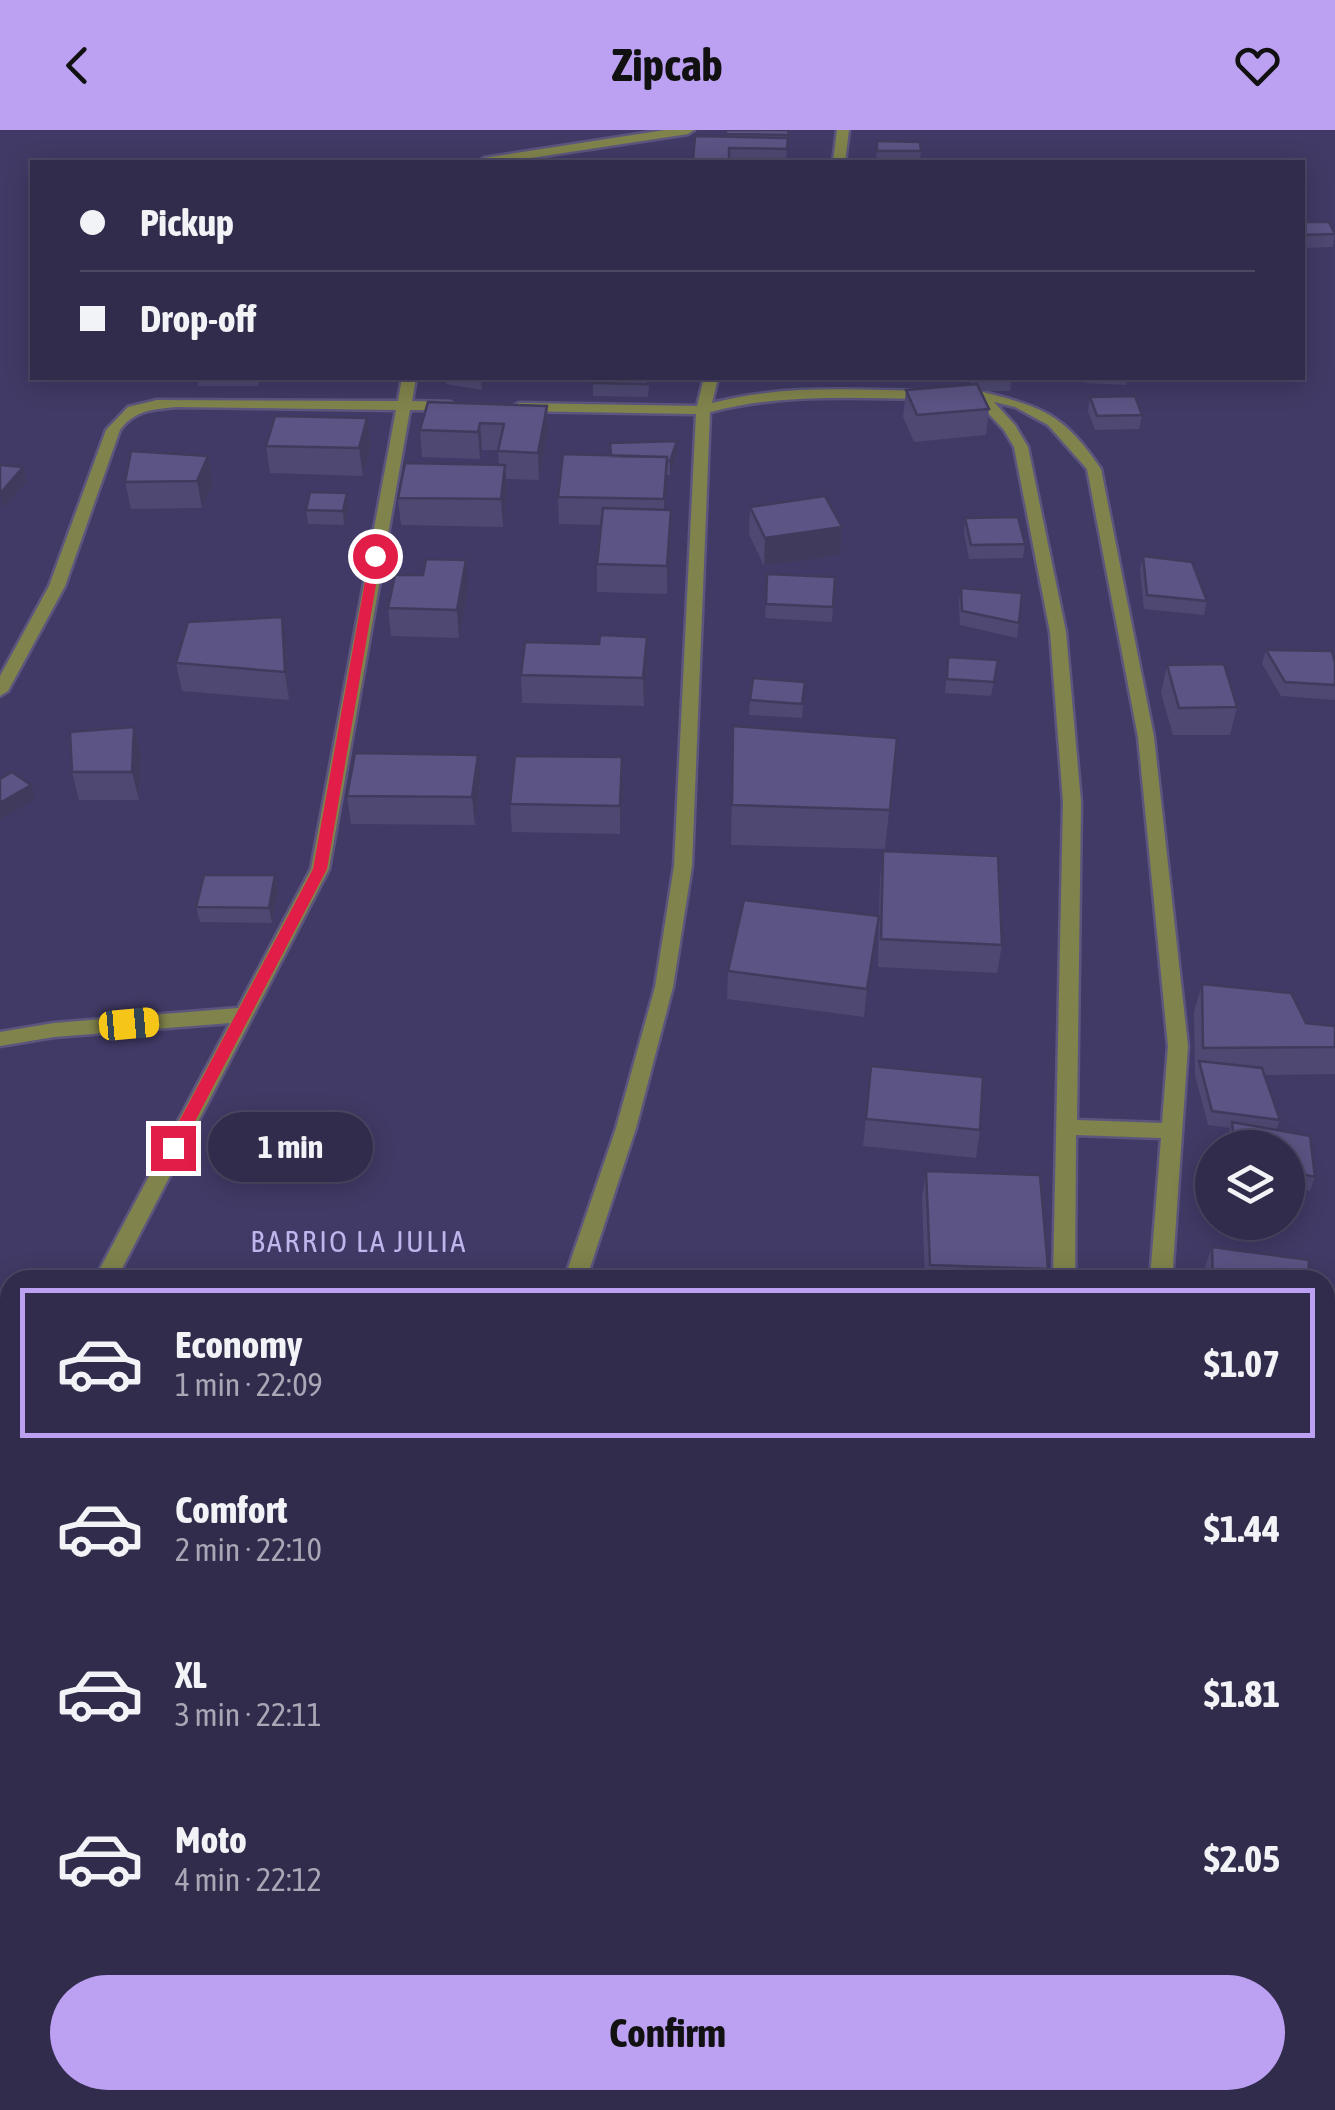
<!DOCTYPE html>
<html lang="en">
<head>
<meta charset="utf-8">
<style>
	:root { --surface:#312c4c; --page:#3d3856; --text:#f1f3f6; --muted:#a8a7b5; --line:#4c4864; --accent:#bca0f2 }
	body { margin:0; font-family:"Asap Condensed",sans-serif; background:var(--page); color:var(--text); height:100vh; display:flex; flex-direction:column; font-size:38px; white-space:nowrap }
	* { box-sizing:border-box; margin:0 }
	p { font-size:32px; color:var(--muted) }
	.icon { flex:none; width:55px; height:55px; fill:none; stroke:currentColor; stroke-width:2; stroke-linecap:round; stroke-linejoin:round }
	.map { position:relative; flex:1; overflow:hidden }
	.panel { position:absolute; left:0px; top:1140px; width:1335px; height:840px; display:flex; flex-direction:column; background:var(--surface); border-radius:30px 30px 0 0; box-shadow:0 5px 25px #0003,0 0 0 2px var(--line) }
	.panel>* { flex:none }
	.guide { position:absolute; left:30px; top:30px; width:1275px; height:220px; border-radius:0px; box-shadow:0 5px 25px #0003,0 0 0 2px var(--line); display:grid; align-content:center; height:220px; padding:0 50px; background:var(--surface) }
	.controls { position:absolute; left:1195px; top:1000px; display:grid; gap:20px }
	.controls a { display:grid; place-items:center; width:110px; height:110px; border-radius:50%; background:var(--surface); box-shadow:0 5px 25px #0003,0 0 0 2px var(--line); font-size:50px }
	.end { position:absolute; width:45px; height:45px; margin:-22px; border:12px solid #e11d48; background:#fff; box-shadow:0 0 0 5px #fff }
	.from { border-radius:50% }
	.bubble { position:absolute; height:70px; border-radius:35px; background:var(--surface); box-shadow:0 5px 25px #0003,0 0 0 2px var(--line); font-size:32px; font-weight:700; line-height:70px; text-align:center }
	.car { position:absolute; width:30px; height:60px; margin:-30px -15px; border-radius:12px; box-shadow:0 0 8px 2px #0007; background:linear-gradient(#f5c518 24%,#345 0 40%,#f5c518 0 76%,#345 0 86%,#f5c518 0) }
	.guide b { display:flex; align-items:center; gap:35px; height:95px; font-size:38px }
	.guide b+b { border-top:2px solid var(--line) }
	.guide i { width:25px; height:25px; background:var(--text) }
	ul { padding:18px 0 0; list-style:none }
	li { display:flex; align-items:center; gap:30px; height:150px; margin:0 20px 15px; padding:0 30px; border:5px solid transparent; border-radius:0px }
	li div { flex:1 }
	li b { display:block; font-size:38px }
	li em { font-style:normal; font-weight:700 }
	li.selected { border-color:var(--accent) }
	li>.icon { width:90px; height:90px; stroke-width:1.5 }
	.action { display:flex; gap:20px; margin-top:auto; padding:20px 50px }
	.action a { flex:1; height:115px; border-radius:60px; background:var(--accent); color:#111; font-size:40px; font-weight:700; line-height:115px; text-align:center }
	header { display:flex; justify-content:space-between; align-items:center; height:130px; padding:0 50px; background:var(--accent); color:#111; font-size:45px; font-weight:700 }
	.map>svg:first-child { display:block }
	.lines { fill:none; stroke-linecap:round; stroke-linejoin:round }
	.minor-casing { stroke:#5c567e; stroke-width:5 }
	.minor { fill:#81834c; fill-rule:evenodd }
	.wall { fill:#4e4872 }
	.shaded-wall { fill:#403b5c }
	.building { fill:#5b5484; stroke:#403b5c; stroke-width:2.5 }
	.route { fill:#e11d48 }
	.labels { text-anchor:middle; stroke-width:8; stroke-linejoin:round; paint-order:stroke }
	.neighbourhood-label { font-size:30px; letter-spacing:2.5px; fill:#beb7ed; stroke:#413a66 }
</style>
</head>
<body>
<header><svg class="icon" aria-label="back" viewBox="0 0 24 24"><path d="M15 5l-7 7 7 7"/></svg>Zipcab<svg class="icon" aria-label="heart" viewBox="0 0 24 24"><path d="M12 20l-8-8c-3-5 5-10 8-4 3-6 11-1 8 4z"/></svg></header>
<div class="map">
<svg width="1335" height="1980" viewBox="0 0 1335 1980">
	<rect width="100%" height="100%" fill="#413a66"/>
	<g class="lines">
		<g class="minor-casing">
			<path id="minor" d="M665 0H694L688 4 504 32H478L484 28Z
				M837 0H849L845 32H833Z
				M402 248H416L412 271 450 272 457 276 450 280H410L329 739 116 1150H94L230 893 54 907 0 916V902L54 893 238 878 311 739 396 280 177 277C153 279 135 280 120 300L65 456 8 561 0 566V546L49 456 106 300 128 277 157 270 398 271Z
				M704 248H718L712 273C783 254 856 260 929 261L936 265 929 269C855 268 782 263 710 282L692 736 673 857 636 998 586 1150H564L616 998 655 857 674 736 696 284 519 281 512 277 519 273 697 276Z
				M979 261C1042 277 1063 283 1101 339L1154 607 1188 916 1172 1150H1150L1161 1008 1076 1005 1075 1150H1053L1063 672 1050 502 1014 317 1004 300 976 270 958 269 951 265 958 261ZM994 272 1015 277 1048 295 1087 339 1138 607 1168 916 1162 993 1077 990 1081 672 1066 502 1028 317 1015 295Z
				M10 1270V1288L0 1289V1271Z
				M10 1323V1355L0 1361V1329Z
				M274 1970H403L399 1980H270Z
				M819 1970H858L862 1980H823Z
				M983 1970H1011L1007 1980H979Z"/>
		</g>
		<use href="#minor" class="minor"/>
	</g>
	<path class="wall" d="M726 0H788L786 32H693L726 6Z
		M877 11 921 21 920 32H876Z
		M1302 92 1335 102 1333 117 1302 118Z
		M197 248H260L258 256H198Z
		M445 248H486L482 260 446 254Z
		M593 248H666H650L648 267 593 266Z
		M864 248H923V252L864 250Z
		M970 248H1012L1010 261H981L989 279 986 305 914 312 903 287 906 260 971 254Z
		M1085 248H1127L1126 255 1085 253Z
		M1090 267 1142 285 1139 299 1095 300 1088 281Z
		M547 276 548 303 539 350 506 349 507 362 503 397 401 395 398 368 499 335 498 320H482L480 329 422 327 420 300Z
		M610 313 677 325 670 345H667L665 380H671V407L667 464 597 462V434L601 395 559 394 558 367 610 326Z
		M371 315 363 346 270 343 266 316Z
		M208 326 213 353 202 378 131 379 125 352Z
		M347 363 349 377 344 395 308 394 306 380Z
		M750 377 842 397 840 425 764 436 749 404Z
		M965 388 1025 414 1023 428 969 429 964 402Z
		M1143 426 1207 471 1204 485 1144 479 1140 440Z
		M835 447 832 492 765 488 766 474Z
		M468 458 459 508 391 506 388 478Z
		M961 458 1019 493 1017 508 960 495 959 472Z
		M647 507V534L644 576 522 573 521 545 599 514Z
		M286 514 289 570 182 561 176 533Z
		M1266 520 1335 533V570L1281 566 1262 534Z
		M948 527 998 530 991 566 945 563Z
		M1167 535 1237 577 1230 605H1173L1161 563Z
		M805 552 802 588 749 585 750 570Z
		M733 596 897 608 885 719 731 715Z
		M141 625 139 670H79L72 642Z
		M622 627 623 655 620 704 512 702 510 674Z
		M480 653 475 695 351 694 347 666Z
		M883 721 1002 815 997 843 878 837 879 787 864 887 727 869 728 841 879 786 880 749Z
		M275 745 278 760 272 793 200 792 196 777Z
		M1202 854 1306 893 1335 896V944L1264 945 1280 990 1276 1000 1315 1047 1310 1061 1288 1056V1018H1229L1228 1006 1230 998 1208 995 1195 945 1194 882Z
		M871 936 980 1000 976 1028 863 1016Z
		M926 1041 1048 1139 1046 1150H925L922 1068Z
		M1212 1117 1308 1150H1203V1143Z"/>
	<path class="shaded-wall" d="M481 248H486L482 260Z
		M547 276 548 303 539 350 538 323Z
		M367 288 371 315 363 346 359 318Z
		M480 293 482 320 480 329 478 302Z
		M677 311V325L670 345V331Z
		M208 326 213 353 202 378 197 351Z
		M667 327V354L664 397V369Z
		M505 335 507 362 503 397 501 369Z
		M23 337 27 351 4 378 0 364Z
		M347 363 349 377 344 395 343 381Z
		M671 380V407L667 464V436Z
		M842 397 840 425 764 436 765 408Z
		M466 430 468 458 459 508 457 480Z
		M282 487 286 514 289 570 285 542Z
		M647 507V534L644 576 643 548Z
		M134 597 141 625 139 670 132 642Z
		M478 625 480 653 475 695 472 667Z
		M622 627 623 655 620 704V676Z
		M31 655 35 669 0 690V673Z
		M275 745 278 760 272 793 269 778Z
		M879 786 876 814 864 887 867 859Z"/>
	<path class="building" d="M726 0H788L789 5 726 4Z
		M695 6 788 8 787 19 729 18V32H693Z
		M877 11 920 12 921 21H877Z
		M1302 92H1329L1335 104 1302 105Z
		M593 248H648V254L592 253Z
		M977 254 989 279 917 285 906 260Z
		M1135 266 1142 285 1097 286 1090 267Z
		M428 272 547 276 538 323 498 321 504 294 480 293 478 302 420 300Z
		M275 286 367 288 359 318 266 316Z
		M677 311 670 331H667V327L611 326 610 313Z
		M131 321 208 326 197 351 125 352Z
		M563 324 667 327 664 369 558 367Z
		M405 333 505 335 501 369 398 368Z
		M0 335 23 337 0 364Z
		M310 362 347 363 343 381 306 380Z
		M825 366 842 397 765 408 750 377Z
		M603 378 671 380 667 436 597 434Z
		M1018 387 1025 414 971 415 965 388Z
		M1143 426 1192 432 1207 471 1147 465Z
		M426 429 466 430 457 480 388 478 395 445H423Z
		M767 444 835 447 833 477 766 474Z
		M961 458 1022 463 1019 493 962 481Z
		M282 487 285 542 176 533 188 492Z
		M600 505 647 507 643 548 521 545 525 512 599 514Z
		M1266 520 1332 521 1335 533V555L1285 552Z
		M948 527 998 530 994 552 947 549Z
		M1224 534 1237 577 1179 578 1167 535Z
		M753 548 805 552 802 574 750 570Z
		M733 596 897 608 890 680 732 675Z
		M134 597 132 642H72L70 602Z
		M355 623 478 625 472 667 347 666Z
		M515 626 622 627 620 676 510 674Z
		M12 642 31 655 0 673V649Z
		M883 721 998 726 1002 815 881 809Z
		M204 745H275L269 778 196 777Z
		M744 770 879 786 867 859 728 841Z
		M1202 854 1291 863 1306 893 1335 896V917L1203 918Z
		M1199 931 1262 938 1280 990 1212 981Z
		M871 936 983 947 980 1000 866 989Z
		M1232 992 1310 1006 1315 1047 1288 1041V1018H1235Z
		M926 1041 1040 1045 1048 1139 930 1135Z
		M1212 1117 1309 1130 1308 1150H1213Z
		M627 1976 628 1980H606Z"/>
	<path class="route" d="M370 424 381 426 327 739 179 1022H167L165 1018 313 739Z"/>
	<g class="labels">
		<g class="neighbourhood-label">
			<text x="359" y="1122">BARRIO LA JULIA</text>
		</g>
	</g>
</svg>
<div class="controls">
<a><svg class="icon" aria-label="layers" viewBox="0 0 24 24"><path d="M12 4l9 5-9 5-9-5zM3 14l9 5 9-5"/></svg></a>
</div>
<i class="end from" style="left:375px;top:426px"></i>
<i class="end" style="left:173px;top:1018px"></i>
<div class="bubble" style="left:208px;top:982px;width:165px">1 min</div>
<i class="car" style="left:129px;top:894px;rotate:85deg"></i>
<div class="guide">
<b><i class="from"></i>Pickup</b>
<b><i></i>Drop-off</b>
</div>
<section class="panel">
<ul>
<li class="selected"><svg class="icon" aria-label="car" viewBox="0 0 24 24"><path d="M5 17H2v-5l4-1 3-4h7l3 4 3 1v5h-3M9 17h6M6 11h13"/><circle cx="7" cy="17" r="2"/><circle cx="17" cy="17" r="2"/></svg><div><b>Economy</b><p>1 min · 22:09</p></div><em>$1.07</em></li>
<li><svg class="icon" aria-label="car" viewBox="0 0 24 24"><path d="M5 17H2v-5l4-1 3-4h7l3 4 3 1v5h-3M9 17h6M6 11h13"/><circle cx="7" cy="17" r="2"/><circle cx="17" cy="17" r="2"/></svg><div><b>Comfort</b><p>2 min · 22:10</p></div><em>$1.44</em></li>
<li><svg class="icon" aria-label="car" viewBox="0 0 24 24"><path d="M5 17H2v-5l4-1 3-4h7l3 4 3 1v5h-3M9 17h6M6 11h13"/><circle cx="7" cy="17" r="2"/><circle cx="17" cy="17" r="2"/></svg><div><b>XL</b><p>3 min · 22:11</p></div><em>$1.81</em></li>
<li><svg class="icon" aria-label="car" viewBox="0 0 24 24"><path d="M5 17H2v-5l4-1 3-4h7l3 4 3 1v5h-3M9 17h6M6 11h13"/><circle cx="7" cy="17" r="2"/><circle cx="17" cy="17" r="2"/></svg><div><b>Moto</b><p>4 min · 22:12</p></div><em>$2.05</em></li>
</ul>
<div class="action"><a>Confirm</a></div>
</section>
</div>
</body>
</html>
